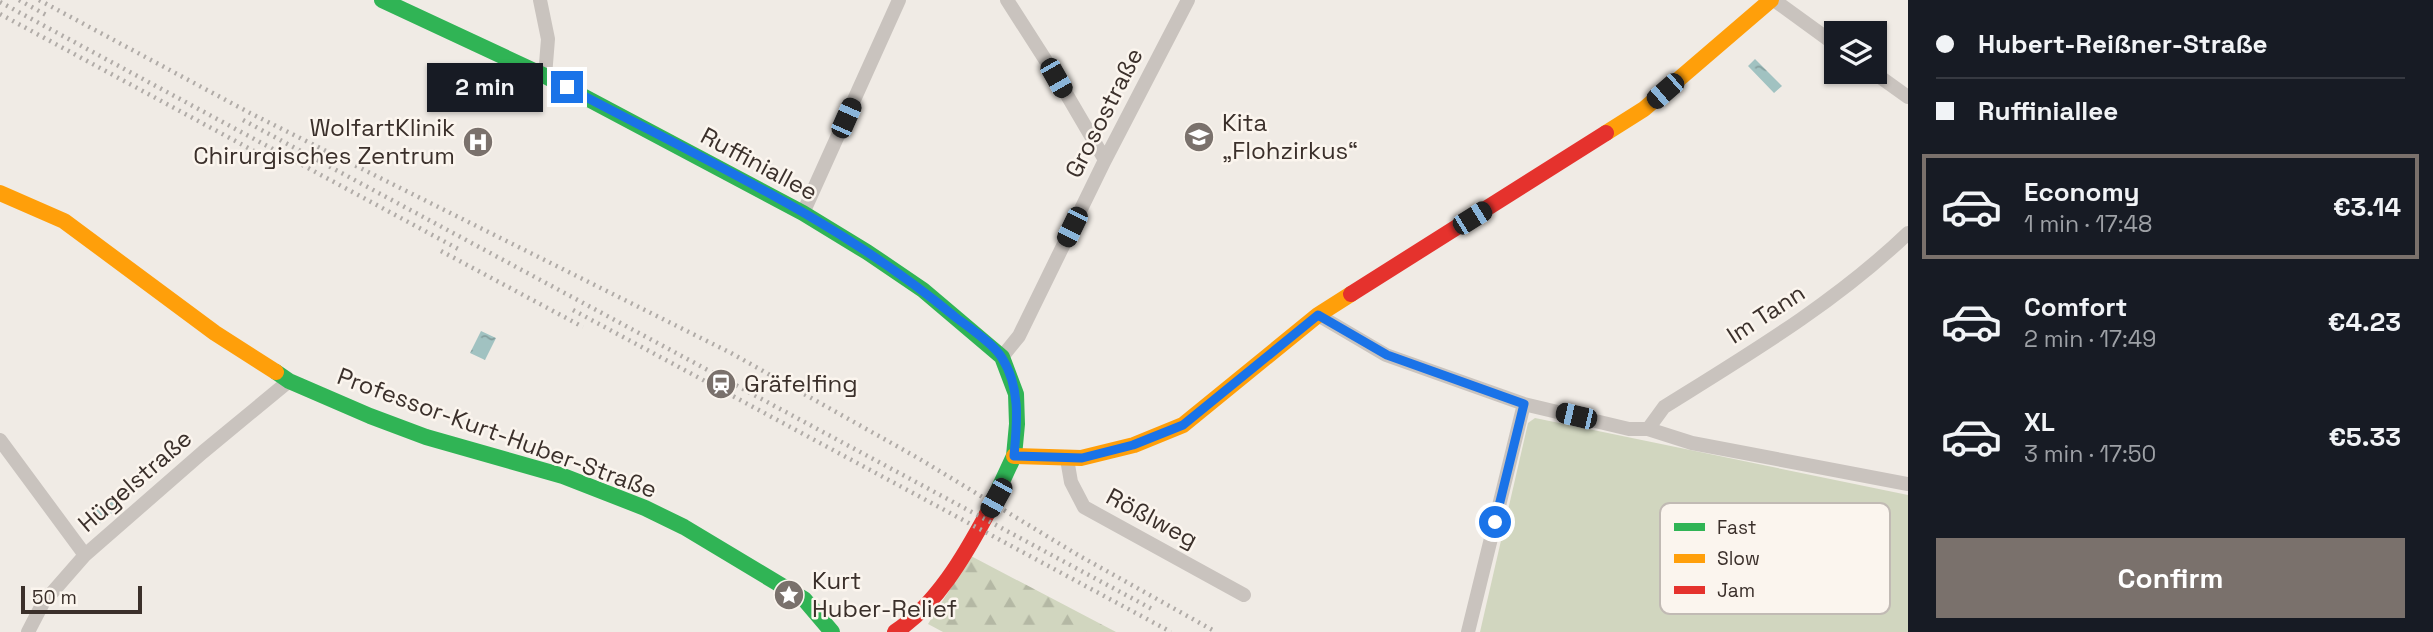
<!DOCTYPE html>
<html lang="en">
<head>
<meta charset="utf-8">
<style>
	:root { --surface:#171b24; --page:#242831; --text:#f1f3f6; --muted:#9ea1a6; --line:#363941; --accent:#7a716c }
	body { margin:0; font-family:"Space Grotesk",sans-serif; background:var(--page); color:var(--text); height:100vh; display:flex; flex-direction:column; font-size:26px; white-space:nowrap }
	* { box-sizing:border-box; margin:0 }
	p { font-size:23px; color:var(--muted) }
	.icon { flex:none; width:38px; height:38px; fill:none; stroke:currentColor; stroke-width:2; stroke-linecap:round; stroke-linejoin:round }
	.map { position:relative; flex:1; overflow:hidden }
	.panel { display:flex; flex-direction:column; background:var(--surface); width:525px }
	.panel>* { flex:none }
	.top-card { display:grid; align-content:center; height:154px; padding:0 28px; background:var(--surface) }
	.fabs { position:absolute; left:1824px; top:21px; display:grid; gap:14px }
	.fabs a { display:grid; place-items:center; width:63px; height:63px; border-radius:0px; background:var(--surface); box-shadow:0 2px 5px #0004; font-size:35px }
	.scale { position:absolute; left:21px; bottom:18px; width:121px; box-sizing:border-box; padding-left:7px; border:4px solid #3b302b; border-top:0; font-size:19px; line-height:24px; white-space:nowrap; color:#3b302b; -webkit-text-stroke:5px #fbf5ee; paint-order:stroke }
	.end { position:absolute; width:32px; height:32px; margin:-16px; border:9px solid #1a73e8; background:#fff; box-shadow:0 0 0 4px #fff }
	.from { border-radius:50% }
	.bubble { position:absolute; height:49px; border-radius:0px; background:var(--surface); box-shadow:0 2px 5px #0004; font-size:23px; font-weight:700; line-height:49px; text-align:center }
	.car { position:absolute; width:21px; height:42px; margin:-21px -10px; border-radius:9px; box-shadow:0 0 5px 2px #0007; background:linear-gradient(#222 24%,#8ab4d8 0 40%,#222 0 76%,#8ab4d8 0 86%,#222 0) }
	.top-card b { display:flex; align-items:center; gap:24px; height:66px; font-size:26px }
	.top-card b+b { border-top:2px solid var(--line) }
	.top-card i { width:18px; height:18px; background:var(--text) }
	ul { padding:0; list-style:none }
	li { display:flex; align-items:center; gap:21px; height:105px; margin:0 14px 10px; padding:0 14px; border:4px solid transparent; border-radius:0px }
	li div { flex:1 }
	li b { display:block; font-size:26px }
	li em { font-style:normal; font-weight:700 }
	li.on { border-color:var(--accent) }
	li>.icon { width:63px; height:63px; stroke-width:1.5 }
	.primary-button { display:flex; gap:14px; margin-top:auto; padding:14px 28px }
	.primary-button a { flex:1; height:80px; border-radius:0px; background:var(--accent); color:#fff; font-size:28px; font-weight:700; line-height:80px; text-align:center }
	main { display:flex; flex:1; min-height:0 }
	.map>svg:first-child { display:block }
	.forest { fill:url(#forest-firs) }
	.garden { fill:#d1d6bf }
	.water { fill:url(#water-ripples) }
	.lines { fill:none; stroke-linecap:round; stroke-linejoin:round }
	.street { stroke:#c9c3be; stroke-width:14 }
	.fast { stroke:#30b455; stroke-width:16 }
	.slow { stroke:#ff9f0a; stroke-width:16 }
	.jam { stroke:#e5322d; stroke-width:16 }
	.rail { stroke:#b1aca8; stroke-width:4.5; stroke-dasharray:2 5; stroke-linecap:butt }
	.route { stroke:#1a73e8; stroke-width:9 }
	.labels { text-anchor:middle; stroke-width:5; stroke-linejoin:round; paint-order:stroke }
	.street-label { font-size:24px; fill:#3b302b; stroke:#fbf5ee }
	.poi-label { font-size:24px; fill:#3b302b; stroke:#fbf5ee; text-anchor:start }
	.key { fill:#fbf5ee; stroke:#c1bab4; stroke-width:2 }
	.key-label { font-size:19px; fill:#3b302b }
</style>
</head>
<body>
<main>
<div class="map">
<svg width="1908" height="632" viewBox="0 0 1908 632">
	<defs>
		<pattern id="forest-firs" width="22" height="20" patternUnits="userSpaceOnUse" patternTransform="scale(1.75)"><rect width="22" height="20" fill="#d1d6bf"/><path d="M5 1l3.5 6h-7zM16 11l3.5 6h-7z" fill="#b4b8a4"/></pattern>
		<pattern id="water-ripples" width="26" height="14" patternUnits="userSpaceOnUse" patternTransform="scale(1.75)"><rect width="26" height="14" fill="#a1c2c1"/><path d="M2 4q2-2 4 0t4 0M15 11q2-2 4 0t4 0" fill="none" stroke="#849e9d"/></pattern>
	</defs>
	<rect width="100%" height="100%" fill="#f0ebe5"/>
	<path class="forest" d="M971 556 1116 632H943L928 624Z"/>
	<path class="garden" d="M1535 418 1908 495V632H1480L1528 423Z"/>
	<path class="water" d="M1755 59 1782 86 1774 93 1748 66Z
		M481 331 496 338 485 360 470 353Z
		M113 495 121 505 97 526 89 517Z"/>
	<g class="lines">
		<path class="street" d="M540 0 548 39 545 76
			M1007 0 1057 78 1105 160
			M1774 0 1836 45
			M1873 72 1908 97
			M803 213 899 0
			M1318 315 1386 355 1524 404 1629 429H1648L1692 443 1908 484
			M1002 357 1019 336 1105 160 1188 0
			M1648 429 1664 407C1749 354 1835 303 1908 233
			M0 440 85 555
			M1067 459 1071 482 1084 507 1244 595
			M28 632 43 603 85 555 203 452 289 381
			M1468 632 1524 404"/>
		<path class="fast" d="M382 0 545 76 803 213 867 252 923 290 1002 357 1016 394 1017 424 1014 456 987 514
			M276 372 289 381 370 416 426 437 563 476 645 508 684 527 804 599 832 632"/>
		<path class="slow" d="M1606 133 1644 109 1771 0
			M0 193 64 221 215 333 276 372
			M1014 456 1081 458 1134 445 1183 425 1318 315 1351 294"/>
		<path class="jam" d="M1351 294 1606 133
			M895 632C936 605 964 557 987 514"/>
		<path class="rail" d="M19 0 48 16
			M39 0 250 113 731 353 918 458 1078 555 1216 632
			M0 2 462 251
			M0 14 265 157
			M243 120 1152 609
			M441 251 583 327
			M573 310 1171 632"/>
	</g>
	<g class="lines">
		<path class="route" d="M567 87C698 157 839 220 954 316 968 327 994 344 1002 358 1021 388 1017 423 1014 456L1082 458 1133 445 1183 425 1318 315 1387 355 1524 404 1495 522"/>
	</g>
	<defs>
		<g id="school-disc" transform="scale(1.575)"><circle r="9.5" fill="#7a716c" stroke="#fbf5ee"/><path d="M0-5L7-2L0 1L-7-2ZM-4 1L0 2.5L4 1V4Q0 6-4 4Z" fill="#fff"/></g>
		<g id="hospital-disc" transform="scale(1.575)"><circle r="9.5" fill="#7a716c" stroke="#fbf5ee"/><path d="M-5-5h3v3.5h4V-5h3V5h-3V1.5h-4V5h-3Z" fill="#fff"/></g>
		<g id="station-disc" transform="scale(1.575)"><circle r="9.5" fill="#7a716c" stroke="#fbf5ee"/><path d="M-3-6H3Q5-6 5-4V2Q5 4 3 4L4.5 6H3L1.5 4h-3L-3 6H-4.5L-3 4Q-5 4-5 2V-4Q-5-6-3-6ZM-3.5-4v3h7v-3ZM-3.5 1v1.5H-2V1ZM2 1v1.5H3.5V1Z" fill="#fff"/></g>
		<g id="sight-disc" transform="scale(1.575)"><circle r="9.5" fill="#7a716c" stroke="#fbf5ee"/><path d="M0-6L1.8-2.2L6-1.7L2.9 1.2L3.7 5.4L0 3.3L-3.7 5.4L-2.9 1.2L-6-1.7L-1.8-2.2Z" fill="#fff"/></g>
	</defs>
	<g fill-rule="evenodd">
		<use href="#school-disc" x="1199" y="137"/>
		<use href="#hospital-disc" x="478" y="142"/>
		<use href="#station-disc" x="721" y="384"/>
		<use href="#sight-disc" x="789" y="595"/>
	</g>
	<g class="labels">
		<g class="street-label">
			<text transform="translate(1104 113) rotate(-63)" y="8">Grosostraße</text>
			<text transform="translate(759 164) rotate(28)" y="8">Ruffiniallee</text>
			<text transform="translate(1766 314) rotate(-33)" y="8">Im Tann</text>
			<text transform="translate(497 433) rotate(20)" y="8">Professor-Kurt-Huber-Straße</text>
			<text transform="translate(135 481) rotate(-41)" y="8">Hügelstraße</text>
			<text transform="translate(1152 518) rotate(28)" y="8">Rößlweg</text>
		</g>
		<g class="poi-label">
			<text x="1222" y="131">Kita<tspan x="1222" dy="28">„Flohzirkus“</tspan></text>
			<text x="455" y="136" text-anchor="end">WolfartKlinik<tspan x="455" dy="28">Chirurgisches Zentrum</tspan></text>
			<text x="744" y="392">Gräfelfing</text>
			<text x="812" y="589">Kurt<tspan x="812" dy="28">Huber-Relief</tspan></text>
		</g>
	</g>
	<rect x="1660" y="503" width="230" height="111" rx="10" class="key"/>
	<rect x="1674" y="523" width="31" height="8" fill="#30b455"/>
	<rect x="1674" y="554" width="31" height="9" fill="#ff9f0a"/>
	<rect x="1674" y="586" width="31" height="8" fill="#e5322d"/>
	<g class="key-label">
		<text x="1717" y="534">Fast</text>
		<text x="1717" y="565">Slow</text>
		<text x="1717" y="597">Jam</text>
	</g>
</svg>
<div class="fabs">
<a><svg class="icon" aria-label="layers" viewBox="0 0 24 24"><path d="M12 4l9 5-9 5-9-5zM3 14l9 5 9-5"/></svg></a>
</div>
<div class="scale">50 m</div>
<i class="end from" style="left:1495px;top:522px"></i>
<i class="end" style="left:567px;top:87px"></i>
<div class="bubble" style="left:427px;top:63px;width:116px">2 min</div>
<i class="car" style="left:1056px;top:78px;rotate:150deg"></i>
<i class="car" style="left:1665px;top:91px;rotate:229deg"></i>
<i class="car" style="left:846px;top:118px;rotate:24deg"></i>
<i class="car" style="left:1472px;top:218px;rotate:58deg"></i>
<i class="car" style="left:1072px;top:227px;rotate:206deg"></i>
<i class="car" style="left:1576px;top:416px;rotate:283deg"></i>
<i class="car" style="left:996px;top:498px;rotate:209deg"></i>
</div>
<section class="panel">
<div class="top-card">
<b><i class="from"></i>Hubert-Reißner-Straße</b>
<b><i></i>Ruffiniallee</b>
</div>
<ul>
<li class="on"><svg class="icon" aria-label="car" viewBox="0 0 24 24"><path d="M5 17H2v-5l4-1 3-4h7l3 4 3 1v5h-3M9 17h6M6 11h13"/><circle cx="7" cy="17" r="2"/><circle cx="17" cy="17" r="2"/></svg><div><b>Economy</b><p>1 min · 17:48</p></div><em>€3.14</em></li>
<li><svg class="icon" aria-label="car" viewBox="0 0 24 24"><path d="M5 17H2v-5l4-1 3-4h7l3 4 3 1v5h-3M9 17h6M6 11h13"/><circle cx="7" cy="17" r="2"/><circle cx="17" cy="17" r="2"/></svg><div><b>Comfort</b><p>2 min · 17:49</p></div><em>€4.23</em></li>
<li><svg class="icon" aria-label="car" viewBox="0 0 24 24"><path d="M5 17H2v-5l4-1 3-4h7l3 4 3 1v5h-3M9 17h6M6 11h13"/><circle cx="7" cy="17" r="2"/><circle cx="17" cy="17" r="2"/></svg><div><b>XL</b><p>3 min · 17:50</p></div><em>€5.33</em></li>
</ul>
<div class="primary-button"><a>Confirm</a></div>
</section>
</main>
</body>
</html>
